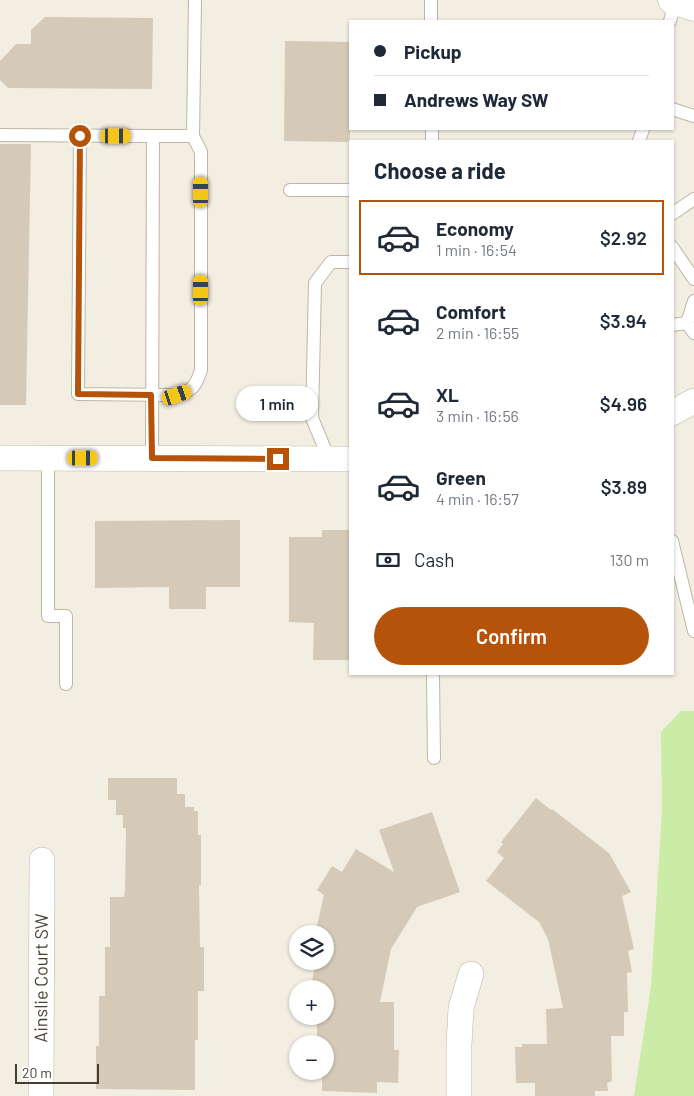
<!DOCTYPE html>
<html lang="en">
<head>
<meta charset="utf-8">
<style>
	:root { --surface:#fff; --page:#f6f6f7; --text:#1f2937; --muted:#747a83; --line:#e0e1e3; --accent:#b45309 }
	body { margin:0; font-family:Barlow,sans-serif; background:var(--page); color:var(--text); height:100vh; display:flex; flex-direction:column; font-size:19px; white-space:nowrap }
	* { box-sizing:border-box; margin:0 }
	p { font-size:16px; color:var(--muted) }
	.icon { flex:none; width:28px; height:28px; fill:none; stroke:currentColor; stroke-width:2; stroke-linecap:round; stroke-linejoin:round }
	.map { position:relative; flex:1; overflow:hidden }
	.side { position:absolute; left:349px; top:140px; width:325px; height:535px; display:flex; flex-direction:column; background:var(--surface); border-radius:0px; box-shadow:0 1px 4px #0004 }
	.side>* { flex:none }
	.top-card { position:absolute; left:349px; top:20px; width:325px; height:110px; border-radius:0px; box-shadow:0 1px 4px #0004; display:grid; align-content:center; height:110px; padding:0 25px; background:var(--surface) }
	.buttons { position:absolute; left:289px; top:925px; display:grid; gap:10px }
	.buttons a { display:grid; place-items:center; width:45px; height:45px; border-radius:50%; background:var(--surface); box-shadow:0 1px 4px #0004; font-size:25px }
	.scale { position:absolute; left:15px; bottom:12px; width:84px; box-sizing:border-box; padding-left:5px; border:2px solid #453e32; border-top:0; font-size:14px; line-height:18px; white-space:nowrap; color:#453e32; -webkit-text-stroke:4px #fff; paint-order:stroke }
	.end { position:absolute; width:22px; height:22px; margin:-11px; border:6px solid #b45309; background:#fff; box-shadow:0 0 0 2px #fff }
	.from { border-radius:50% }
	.bubble { position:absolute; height:35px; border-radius:18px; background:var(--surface); box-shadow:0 1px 4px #0004; font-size:16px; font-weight:600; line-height:35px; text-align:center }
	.car { position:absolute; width:15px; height:30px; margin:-15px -8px; border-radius:6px; box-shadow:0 0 4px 1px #0007; background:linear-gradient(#f5c518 24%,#345 0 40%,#f5c518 0 76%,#345 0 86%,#f5c518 0) }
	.top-card b { display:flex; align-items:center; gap:18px; height:48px; font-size:19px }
	.top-card b+b { border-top:1px solid var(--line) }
	.top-card i { width:12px; height:12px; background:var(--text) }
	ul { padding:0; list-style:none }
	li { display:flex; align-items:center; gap:15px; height:75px; margin:0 10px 8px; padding:0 15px; border:2px solid transparent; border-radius:0px }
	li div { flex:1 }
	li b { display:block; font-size:19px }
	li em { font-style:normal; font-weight:600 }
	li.on { border-color:var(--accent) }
	li>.icon { width:45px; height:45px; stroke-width:1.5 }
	h2 { padding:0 25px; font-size:22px; line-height:60px }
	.pay { display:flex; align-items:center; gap:12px; height:55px; padding:0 25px; font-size:19px }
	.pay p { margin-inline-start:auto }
	.primary-button { display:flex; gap:10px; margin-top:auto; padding:10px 25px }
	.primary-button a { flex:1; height:58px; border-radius:30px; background:var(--accent); color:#fff; font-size:20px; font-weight:600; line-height:58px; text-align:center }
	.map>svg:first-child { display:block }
	.green { fill:#cbeca6 }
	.building { fill:#d5cab7 }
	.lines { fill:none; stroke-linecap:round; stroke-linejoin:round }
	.service-casing { stroke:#bfb6a4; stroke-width:14 }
	.minor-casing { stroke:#bfb6a4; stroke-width:26 }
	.tertiary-casing { stroke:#bfb6a4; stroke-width:29 }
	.service { stroke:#fff; stroke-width:12 }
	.minor { stroke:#fff; stroke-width:25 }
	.tertiary { stroke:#fff; stroke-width:28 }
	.route { stroke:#b45309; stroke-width:6 }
	.labels { text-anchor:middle; stroke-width:4; stroke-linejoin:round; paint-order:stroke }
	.street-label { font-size:18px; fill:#453e32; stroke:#fff }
</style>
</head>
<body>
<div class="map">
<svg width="694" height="1096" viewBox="0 0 694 1096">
	<rect width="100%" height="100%" fill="#f3eee2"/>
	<path class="green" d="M681 711H694V1096H634L651 986 662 811 661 732Z"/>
	<path class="building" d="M45 17 153 18 152 89 8 88 0 80V61L16 44H31V30Z
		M285 41 350 42V142L284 141Z
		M0 144H31L26 405H0Z
		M240 520V587H206V609H169V587L95 588V521Z
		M322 530H350V660H313L314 623 289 622V537H322Z
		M108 778H177V794H185V807H194V811H198V835H201V885H199L200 947H204V991H198V1040H195V1090L96 1089V1046H99V996H105V947H110V897H124L125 890 126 828H123V815H116V800H108Z
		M536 798 551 810 552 809 609 853 631 892 622 896 634 949 628 951 632 972 627 973 628 1012H624V1036H611L612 1081 607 1083 608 1091H595V1096H535V1083H516L515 1047H522V1044H547L546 1009 563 1008 548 939 539 922 486 881 504 858 497 852 503 844 501 842Z
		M432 812 460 892 417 907 391 949 380 1002H394V1050H399L398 1083 377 1082V1093L322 1091V1073H317V1071H325V1044H317V1016H325V989H317V982L312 981 315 966 309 965 310 961H325V934H315L324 895 317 890 332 866 342 872 356 849 394 872 379 830Z"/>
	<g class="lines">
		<g class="service-casing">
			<path id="service" d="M431 0V21
				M670 21 676 0
				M672 109 694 116
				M432 129V141
				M0 135 153 136 152 458
				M80 136 78 394 177 395C193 390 196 386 201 370V152L193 136 195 0
				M153 136H193
				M639 141 643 129
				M290 190H350
				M672 214 694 199
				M672 247 694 279
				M694 301 687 323 694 333
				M672 325 687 323
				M48 458V616H66V684
				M329 459 312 418 315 283 331 262H350
				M672 541 694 631
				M433 677 434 758"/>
		</g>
		<g class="minor-casing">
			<g id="minor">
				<path d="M672 413 694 401"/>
				<path d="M0 458 350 459"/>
				<path id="s1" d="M41 1096 42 860"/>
				<path d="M459 1096V1045L461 1008 471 974"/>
			</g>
		</g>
		<g class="tertiary-casing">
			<path id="tertiary" d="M672 0 694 7"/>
		</g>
		<use href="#service" class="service"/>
		<use href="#minor" class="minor"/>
		<use href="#tertiary" class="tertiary"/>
	</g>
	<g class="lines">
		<path class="route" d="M80 136 78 394 151 395 152 458 278 459"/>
	</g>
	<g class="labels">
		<g class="street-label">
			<text dy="6" stroke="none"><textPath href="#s1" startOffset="118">Ainslie Court SW</textPath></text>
		</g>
	</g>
</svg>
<div class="buttons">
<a><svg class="icon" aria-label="layers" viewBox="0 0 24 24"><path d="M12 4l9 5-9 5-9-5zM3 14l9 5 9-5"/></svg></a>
<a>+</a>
<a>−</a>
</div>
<div class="scale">20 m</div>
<i class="end from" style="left:80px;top:136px"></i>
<i class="end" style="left:278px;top:459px"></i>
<div class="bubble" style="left:236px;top:386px;width:82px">1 min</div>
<i class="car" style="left:116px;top:136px;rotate:90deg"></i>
<i class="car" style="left:201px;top:192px;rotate:0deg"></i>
<i class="car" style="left:201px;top:290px;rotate:0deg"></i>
<i class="car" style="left:177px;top:395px;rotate:71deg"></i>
<i class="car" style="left:83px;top:458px;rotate:90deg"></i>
<div class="top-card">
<b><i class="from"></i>Pickup</b>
<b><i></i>Andrews Way SW</b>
</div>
<section class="side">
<h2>Choose a ride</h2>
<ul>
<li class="on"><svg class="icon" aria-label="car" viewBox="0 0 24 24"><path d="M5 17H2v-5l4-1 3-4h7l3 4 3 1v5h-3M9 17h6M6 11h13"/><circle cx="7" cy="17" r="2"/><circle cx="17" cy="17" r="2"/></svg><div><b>Economy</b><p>1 min · 16:54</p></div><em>$2.92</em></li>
<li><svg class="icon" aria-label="car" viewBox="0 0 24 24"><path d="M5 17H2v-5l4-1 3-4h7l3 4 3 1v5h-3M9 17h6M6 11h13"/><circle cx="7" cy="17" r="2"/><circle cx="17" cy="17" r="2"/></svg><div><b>Comfort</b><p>2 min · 16:55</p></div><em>$3.94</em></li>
<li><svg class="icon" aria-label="car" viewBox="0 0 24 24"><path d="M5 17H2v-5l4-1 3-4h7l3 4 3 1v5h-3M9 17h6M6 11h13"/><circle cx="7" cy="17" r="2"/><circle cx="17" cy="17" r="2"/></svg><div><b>XL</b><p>3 min · 16:56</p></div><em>$4.96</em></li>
<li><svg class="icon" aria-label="car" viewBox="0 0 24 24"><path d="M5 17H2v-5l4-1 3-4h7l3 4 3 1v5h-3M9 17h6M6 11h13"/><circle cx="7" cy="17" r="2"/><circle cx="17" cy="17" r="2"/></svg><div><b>Green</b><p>4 min · 16:57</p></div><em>$3.89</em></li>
</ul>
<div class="pay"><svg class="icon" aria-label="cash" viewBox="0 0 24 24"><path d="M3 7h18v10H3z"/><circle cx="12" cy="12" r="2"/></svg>Cash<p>130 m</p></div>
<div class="primary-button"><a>Confirm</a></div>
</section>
</div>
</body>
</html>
